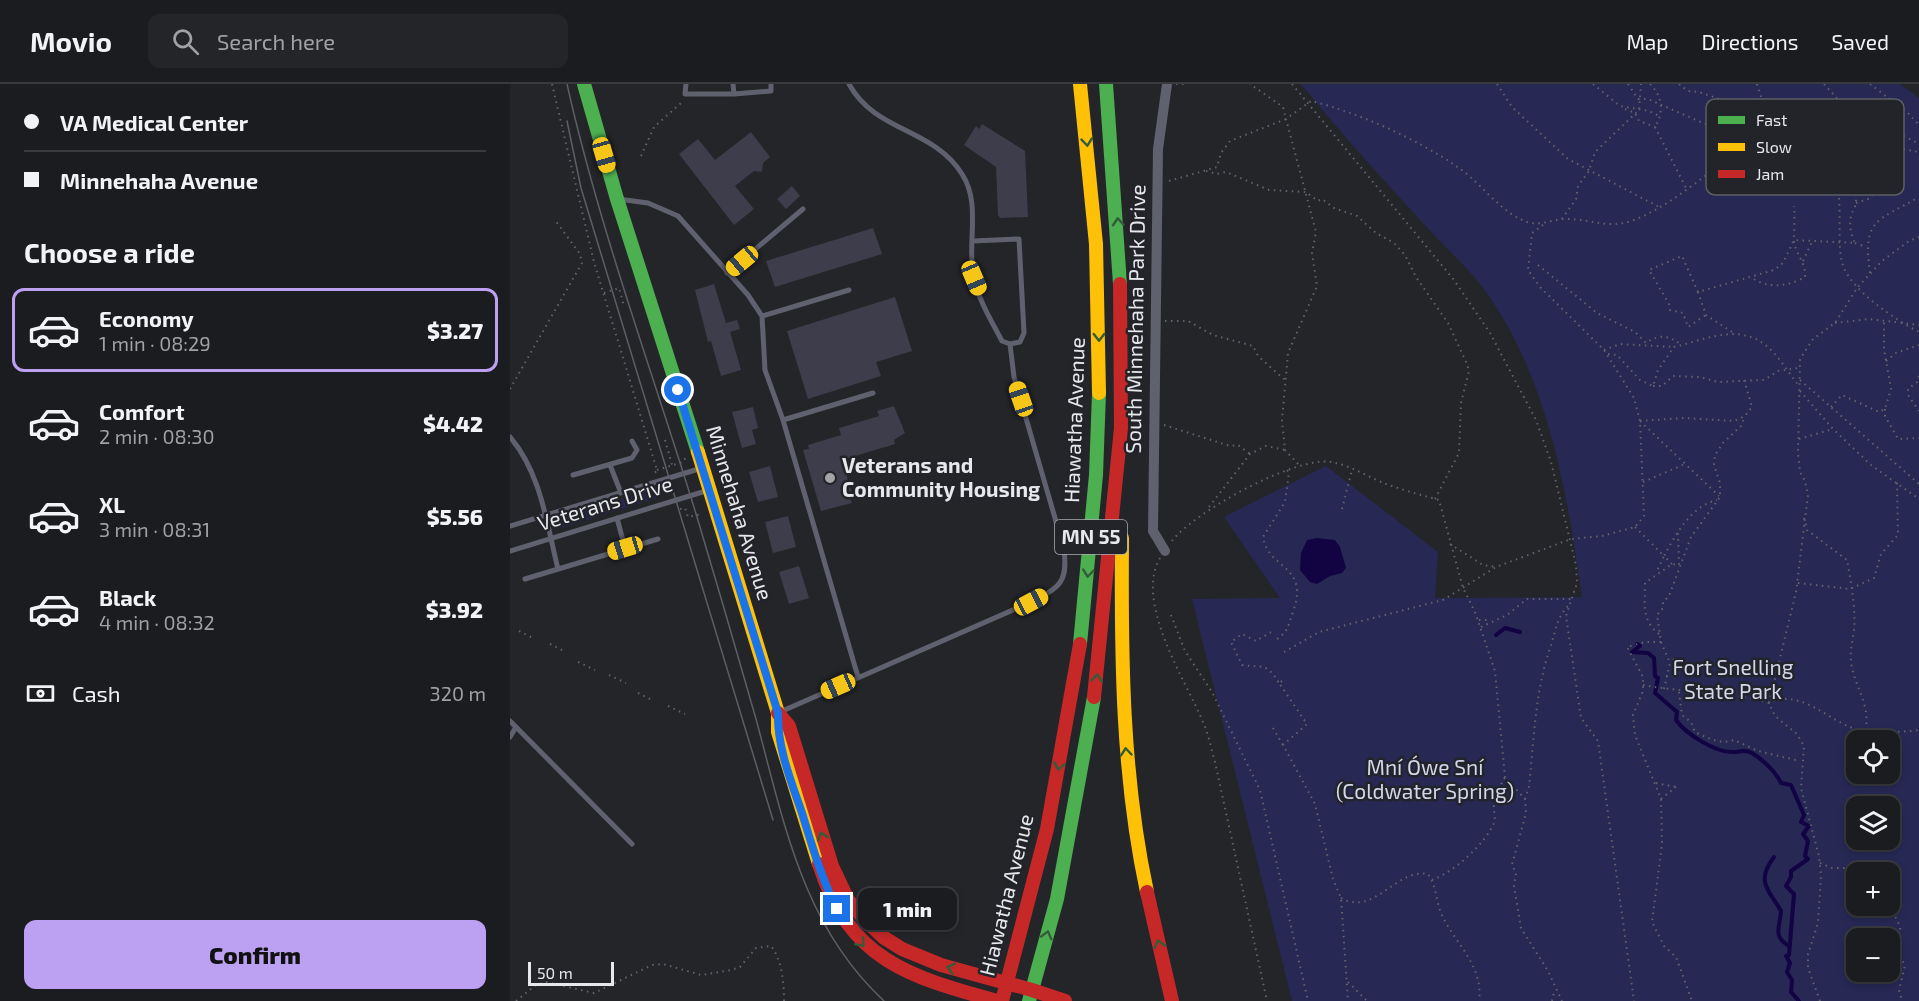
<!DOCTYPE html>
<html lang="en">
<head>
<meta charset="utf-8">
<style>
	:root { --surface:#1b1c1f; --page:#242528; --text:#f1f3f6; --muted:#a0a1a4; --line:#393a3d; --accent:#bca0f2 }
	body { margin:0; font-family:"Exo 2",sans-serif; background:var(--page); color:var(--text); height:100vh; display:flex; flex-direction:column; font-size:22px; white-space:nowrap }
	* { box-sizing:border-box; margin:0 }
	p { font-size:20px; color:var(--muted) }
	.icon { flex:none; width:33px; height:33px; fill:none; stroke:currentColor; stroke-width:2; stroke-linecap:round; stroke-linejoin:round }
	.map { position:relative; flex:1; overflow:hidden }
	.details { display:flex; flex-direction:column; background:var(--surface); width:510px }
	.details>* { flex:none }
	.hud { display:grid; align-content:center; height:132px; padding:0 24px; background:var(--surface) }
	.tools { position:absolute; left:1336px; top:646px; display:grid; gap:12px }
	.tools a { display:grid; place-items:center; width:54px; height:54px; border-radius:12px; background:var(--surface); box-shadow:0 3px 9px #0003,0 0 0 2px var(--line); font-size:30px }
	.scale { position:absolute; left:18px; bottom:15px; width:86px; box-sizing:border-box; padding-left:6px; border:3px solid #e7e8ec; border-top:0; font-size:16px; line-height:21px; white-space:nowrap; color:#e7e8ec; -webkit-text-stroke:4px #23242a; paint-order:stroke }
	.end { position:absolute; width:27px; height:27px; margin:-14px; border:8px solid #1a73e8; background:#fff; box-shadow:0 0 0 3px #fff }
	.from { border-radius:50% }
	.bubble { position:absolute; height:42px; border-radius:12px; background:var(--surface); box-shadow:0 3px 9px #0003,0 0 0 2px var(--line); font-size:20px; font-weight:800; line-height:42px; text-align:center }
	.car { position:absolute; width:18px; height:36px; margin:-18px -9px; border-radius:8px; box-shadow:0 0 4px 2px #0007; background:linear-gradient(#f5c518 24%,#345 0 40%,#f5c518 0 76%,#345 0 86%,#f5c518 0) }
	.hud b { display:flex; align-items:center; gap:21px; height:57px; font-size:22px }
	.hud b+b { border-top:2px solid var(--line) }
	.hud i { width:15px; height:15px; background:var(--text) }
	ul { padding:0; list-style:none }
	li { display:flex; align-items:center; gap:18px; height:84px; margin:0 12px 9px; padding:0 12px; border:3px solid transparent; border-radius:12px }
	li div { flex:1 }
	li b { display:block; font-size:22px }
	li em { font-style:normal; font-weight:800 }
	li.on { border-color:var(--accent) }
	li>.icon { width:54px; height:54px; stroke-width:1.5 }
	h2 { padding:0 24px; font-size:27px; line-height:72px }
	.pay { display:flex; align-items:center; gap:15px; height:66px; padding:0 24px; font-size:22px }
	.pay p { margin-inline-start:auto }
	.button { display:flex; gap:12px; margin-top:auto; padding:12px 24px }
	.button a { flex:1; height:69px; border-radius:12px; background:var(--accent); color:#111; font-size:24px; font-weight:800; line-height:69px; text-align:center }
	header { display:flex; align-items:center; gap:36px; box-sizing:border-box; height:84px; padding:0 30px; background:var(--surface); border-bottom:2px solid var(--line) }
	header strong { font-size:28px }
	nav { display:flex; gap:33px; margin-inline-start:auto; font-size:21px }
	.search { width:420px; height:54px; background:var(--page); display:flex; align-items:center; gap:15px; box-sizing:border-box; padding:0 21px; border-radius:12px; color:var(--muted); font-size:22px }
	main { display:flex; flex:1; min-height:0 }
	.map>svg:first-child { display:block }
	.green { fill:#272854; fill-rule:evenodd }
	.water { fill:#120343 }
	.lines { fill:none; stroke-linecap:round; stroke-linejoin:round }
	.stream { stroke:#120343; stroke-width:4 }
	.building { fill:#3d3d4b }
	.path { stroke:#62636c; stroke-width:2; stroke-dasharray:1.5 4.5; stroke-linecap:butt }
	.lane { stroke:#60616f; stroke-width:5 }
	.street { stroke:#60616f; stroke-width:10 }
	.fast { stroke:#4caf50; stroke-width:14 }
	.slow { stroke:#ffc107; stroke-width:14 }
	.jam { stroke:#c62828; stroke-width:14 }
	.tram { stroke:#5e5e65; stroke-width:1.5 }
	.oneway { stroke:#335c39 }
	.route { stroke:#1a73e8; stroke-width:8 }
	.poi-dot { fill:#a3a4a8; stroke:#23242a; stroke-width:2 }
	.labels { text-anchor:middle; stroke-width:5; stroke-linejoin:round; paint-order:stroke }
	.shield { fill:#23242a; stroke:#acadb2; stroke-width:1.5 }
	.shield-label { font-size:20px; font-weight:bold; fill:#e7e8ec }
	.street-label { font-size:21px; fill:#e7e8ec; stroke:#23242a }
	.poi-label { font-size:21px; font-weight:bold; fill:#e7e8ec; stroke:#23242a; text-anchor:start }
	.park-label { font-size:21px; fill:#d4d7ec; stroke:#23242a }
	.key { fill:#23242a; stroke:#5e5f64; stroke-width:1.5 }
	.key-label { font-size:16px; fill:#e7e8ec }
</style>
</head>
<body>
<header>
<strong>Movio</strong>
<div class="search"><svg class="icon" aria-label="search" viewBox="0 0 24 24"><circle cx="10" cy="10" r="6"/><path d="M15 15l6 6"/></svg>Search here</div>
<nav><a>Map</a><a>Directions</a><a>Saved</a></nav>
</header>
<main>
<section class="details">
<div class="hud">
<b><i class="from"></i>VA Medical Center</b>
<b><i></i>Minnehaha Avenue</b>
</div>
<h2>Choose a ride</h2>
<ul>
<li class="on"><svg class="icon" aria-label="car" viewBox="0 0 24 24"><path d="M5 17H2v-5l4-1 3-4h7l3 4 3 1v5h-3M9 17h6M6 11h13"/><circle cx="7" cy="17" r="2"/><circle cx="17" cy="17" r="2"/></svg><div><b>Economy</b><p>1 min · 08:29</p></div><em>$3.27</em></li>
<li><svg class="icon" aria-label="car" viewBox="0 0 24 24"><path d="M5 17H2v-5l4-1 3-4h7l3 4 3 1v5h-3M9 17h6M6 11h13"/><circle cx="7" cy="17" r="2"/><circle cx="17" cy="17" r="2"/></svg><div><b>Comfort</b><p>2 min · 08:30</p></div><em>$4.42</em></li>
<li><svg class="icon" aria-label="car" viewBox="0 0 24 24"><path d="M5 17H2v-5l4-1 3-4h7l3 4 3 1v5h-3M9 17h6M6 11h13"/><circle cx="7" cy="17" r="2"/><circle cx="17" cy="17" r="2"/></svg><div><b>XL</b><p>3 min · 08:31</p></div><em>$5.56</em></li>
<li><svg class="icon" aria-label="car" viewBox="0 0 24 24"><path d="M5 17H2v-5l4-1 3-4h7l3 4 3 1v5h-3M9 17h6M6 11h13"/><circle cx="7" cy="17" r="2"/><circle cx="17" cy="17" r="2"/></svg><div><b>Black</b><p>4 min · 08:32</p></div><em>$3.92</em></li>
</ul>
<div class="pay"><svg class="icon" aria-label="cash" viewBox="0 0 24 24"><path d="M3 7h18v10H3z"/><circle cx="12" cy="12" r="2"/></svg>Cash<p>320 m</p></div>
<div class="button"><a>Confirm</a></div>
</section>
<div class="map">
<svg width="1409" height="917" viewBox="0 0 1409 917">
	<rect width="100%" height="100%" fill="#242529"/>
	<path class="green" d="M791 0H1390L1409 14V917H782L682 515 770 514 714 433 816 382 928 468 925 514 1072 513C1057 407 1037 287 970 200 952 178 930 158 911 137 870 92 829 47 791 0ZM1347 657H1380V690H1347ZM1347 723H1380V756H1347ZM1347 789H1380V822H1347ZM1347 855H1380V888H1347Z
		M144 406 147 414 51 444 46 440 48 434Z"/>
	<path class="water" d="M807 454 825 456 830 463 836 484 832 489 820 492 807 500 800 498 790 486 791 469 797 456Z"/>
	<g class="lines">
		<path class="stream" d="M986 551 995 544 1010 548
			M1127 560 1130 562 1122 568 1138 569 1144 574 1145 592 1148 594 1145 609 1167 628 1166 636C1176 650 1206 669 1223 668 1230 668 1235 665 1242 669 1252 675 1266 688 1271 699L1281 701 1294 731 1291 738 1299 742 1293 750 1298 757 1295 772 1298 775 1281 787V793L1276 802 1284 810 1279 871 1276 872 1280 879 1277 888 1282 896 1281 908 1289 917
			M1264 773C1245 798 1259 806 1271 827 1270 843 1262 852 1279 862"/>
	</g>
	<path class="building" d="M472 40 515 67 518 133 490 134 488 131 486 83 454 61 466 42 469 45Z
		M241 48 260 73 253 79 252 88 244 87 225 102 244 125 224 141 169 70 188 55 205 76Z
		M282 102 290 112 276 125 267 115Z
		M363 144 372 170 265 203 256 177Z
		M204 200 216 239 227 236 230 245 220 248 231 286 211 292 201 257 198 258 185 206Z
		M385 213 402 267 366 278 371 292 298 315 277 247Z
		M384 322 395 349 384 356 385 360 332 376 343 413 340 414 342 419 311 427 293 366 299 365 298 361 331 351 329 344 369 332 367 327Z
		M243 323 248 344 242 346 246 360 232 364 222 328Z
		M260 382 268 413 248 418 239 388Z
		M278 432 286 463 263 469 255 438Z
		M289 482 299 514 279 520 269 488Z"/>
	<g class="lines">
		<path class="path" d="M42 0 84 178 147 386 144 390
			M666 0H678
			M782 0 944 196 980 249 1026 336 1041 378 1066 481 1067 499 1056 532 1071 634 1088 657 1124 917
			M987 0 1002 23 1058 75 1149 123
			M1083 0 1110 22 1139 27 1151 33
			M1118 0 1128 15H1138L1241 60
			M1140 0C1153 13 1154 28 1145 43
			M1169 0 1178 7 1189 8 1253 30
			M1247 0 1252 16 1254 53
			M1314 0 1333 21 1354 38
			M1360 0 1398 29 1409 41
			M1115 25 1125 29 1129 37 1145 43
			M1145 43 1176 104
			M1302 66 1325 49 1354 38 1377 52 1392 65 1409 68
			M131 72 144 43 171 19
			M696 87 707 90 716 88 759 106 796 108 808 117 812 115 824 124 847 132 866 149 884 159 895 171 906 193 938 239 957 280 959 287 951 319 949 369 925 415
			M659 97 707 83 711 69 720 57 776 35 773 23 740 0
			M1346 119 1361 114 1365 104 1385 93 1389 80 1381 59 1386 52 1392 51 1409 60
			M1052 135 1066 115 1068 102 1079 87 1085 68 1129 26 1131 0
			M1345 159 1356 163
			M1293 177 1302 158
			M1028 181 1087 229 1125 248 1136 259C1151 249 1159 252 1172 261
			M1360 189C1352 134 1368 137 1409 113
			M1244 195C1259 205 1280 202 1295 193 1296 178 1285 170 1284 156 1284 145 1285 133 1284 122
			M1188 208 1172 172 1139 186 1159 220 1160 226 1173 229 1178 243 1196 231
			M94 209 109 204 114 222
			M655 237H678L703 251 743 262 748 272 775 296
			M1325 239 1359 235 1409 241
			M1222 248 1196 231 1188 208 1264 186 1273 179 1284 156 1345 159C1341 151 1339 141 1341 132 1342 127 1346 123 1346 118 1346 93 1331 72 1311 59
			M1094 266 1110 260 1164 263
			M1098 270 1107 271 1130 296 1143 302 1148 286 1164 263C1198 255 1232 237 1261 266 1272 277 1280 291 1290 303
			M1376 277 1386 269 1409 261
			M1409 292 1407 298 1398 305V311L1409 327
			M1290 296 1409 400
			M1143 302H1152L1163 292 1190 293 1208 298 1254 296 1268 287 1288 284
			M0 305 72 179 70 170 45 136
			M1290 307 1323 345 1361 381 1409 415
			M1321 323 1332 311 1369 328 1375 325 1381 305 1374 265V237
			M1375 325V332L1388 355 1409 354
			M1130 337 1174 334 1224 337 1235 332 1242 323 1234 296
			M1130 337 1209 412
			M654 341 720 362 728 361 740 370
			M1289 355 1323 345
			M155 356 162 381
			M788 380 775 366 772 336 778 269 807 202 802 169 806 148 776 35 801 17C847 28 907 55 946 82 971 98 989 128 1017 138 1030 142 1040 136 1053 135 1078 134 1099 146 1124 136 1172 117 1208 76 1254 53 1273 58 1302 61 1315 74 1338 98 1325 149 1332 178 1338 205 1386 236 1409 248
			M147 386 173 378 176 373
			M1133 398 1175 380
			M699 423 740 370 756 362 775 366
			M170 425 175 424 178 433 192 430
			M832 425 842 386
			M1294 434 1297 446 1337 476C1341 498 1346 525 1344 547 1342 560 1339 570 1342 584 1347 606 1361 623 1355 648
			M1125 443 1154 472 1146 489
			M662 457C684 428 785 372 821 378 840 381 858 393 876 400 893 406 911 411 929 416L953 504 965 528 985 587 995 693 1015 715 1016 729 1002 781 1006 789 1004 802 1011 844 1038 887 1052 917
			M940 460 973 481 986 483
			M650 474C624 518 676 597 693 638 699 651 701 665 705 678L757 917
			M1162 480 1154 472C1166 450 1181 422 1207 416
			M1288 499 1340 505 1364 494 1371 470 1388 451 1387 398
			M661 531 675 567 702 608 750 706 798 917
			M969 536H981
			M971 543 997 531 1017 515H1061
			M9 547 25 555
			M761 548 746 557 732 550 721 558 732 581C753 584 756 578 769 599
			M1149 550C1131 536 1135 520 1135 499L1162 480 1169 481 1168 447
			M767 555C779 547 778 541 783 528 800 480 758 486 753 453L775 418 779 389 777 386
			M1151 558H1135L1117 563 1133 593V607L1123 631 1125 651 1151 715 1152 760 1142 838 1154 862 1166 873 1182 917
			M40 560 56 568
			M774 568 809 548 933 516 986 483 1061 455 1092 452 1125 443 1134 432 1130 337 1124 314 1094 266 1030 203 1018 186 1022 149 1034 140
			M68 578 85 586
			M99 591 116 599
			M1156 592H1163L1168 589 1169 577 1159 574
			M772 597 769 599 797 640 773 661 805 720 823 795 831 814 838 917
			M1133 601C1175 609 1220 607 1259 619 1294 603 1320 641 1353 647 1364 649 1397 648 1409 646
			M1154 605 1160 579 1151 558 1147 531 1153 524V518L1159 512 1181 453 1210 413V399L1204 381 1205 371 1213 359 1231 342 1235 332
			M1169 608 1172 631 1181 638 1185 648C1198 654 1210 661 1224 656L1248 667 1290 677
			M128 609 144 617
			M158 622 175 630
			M763 644 773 661
			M1146 699 1166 703
			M1015 715 1019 703C1024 655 1025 607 1041 561 1046 545 1047 532 1060 520
			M1151 715 1166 703
			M1310 779 1322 784H1351L1356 789
			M922 796C944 788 975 760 984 739 986 732 983 726 984 720 984 711 991 701 995 693
			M831 814C864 833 886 784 918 790 926 801 926 816 931 829 944 859 974 881 969 917
			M1380 816C1386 824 1383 834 1390 841 1392 863 1377 854 1395 881L1389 906 1392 917
			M838 898 857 917
			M6 917 26 901 36 898 84 909 142 881 153 880 191 891 221 886 230 883 246 864 261 862C272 876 274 899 274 917
			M1042 917 1043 911 1048 908
			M1310 917 1298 884V870L1308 839 1311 791 1309 772 1291 704 1294 662 1287 650 1265 632 1259 619 1286 508 1298 411 1295 397 1290 388 1288 369 1290 275 1303 255 1325 239 1347 204 1372 177 1399 157 1409 153"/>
		<path class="lane" d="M176 0 175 10H224L223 0
			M339 0C365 48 423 44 452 90 472 121 456 160 464 194 468 215 482 238 492 257L500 260 510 258 514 249 509 155 463 157
			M224 10 261 7V0
			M108 115 138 119 168 132 238 211 252 232 255 286 273 336 348 593
			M217 189 293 125
			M252 232 339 206
			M273 336 363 309
			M0 353C31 389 37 441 48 485
			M100 381 111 409
			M63 391 122 374 127 366 122 357
			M107 434 115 464
			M0 442 192 384
			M0 467 199 406
			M15 495 148 455
			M270 628 521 518C550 503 558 499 554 465L504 293 500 260
			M0 637 122 760
			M0 653 6 643"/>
		<path class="street" d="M655 467 643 447 648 65 657 0"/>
		<path class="fast" d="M74 0 107 115 188 368
			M596 0 610 200
			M570 560 586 391 589 309
			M519 917 547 815 584 613"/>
		<path class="slow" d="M570 0 586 160 589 309
			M188 368 268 629V648L309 780
			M612 454C611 573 612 692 637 808"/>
		<path class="jam" d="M584 613 611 344 610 200
			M268 629 279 642 322 782 338 816 355 836 373 853 392 865 431 881 522 906
			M309 780C339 876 399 893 487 917
			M637 808 662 917
			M522 906 555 917
			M492 917 537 745 570 560"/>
		<path class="tram" d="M57 0C90 147 143 289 187 433 207 500 227 568 246 635 274 738 292 841 374 917
			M57 37 71 104 263 736"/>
	</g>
	<defs><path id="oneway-chevron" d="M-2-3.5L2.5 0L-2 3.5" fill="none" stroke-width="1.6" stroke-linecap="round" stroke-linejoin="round" transform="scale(1.5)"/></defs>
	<g class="oneway">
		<use href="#oneway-chevron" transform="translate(577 58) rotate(84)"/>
		<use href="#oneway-chevron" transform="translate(608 138) rotate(-94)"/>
		<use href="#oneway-chevron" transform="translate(589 253) rotate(90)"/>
		<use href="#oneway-chevron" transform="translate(578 489) rotate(96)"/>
		<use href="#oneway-chevron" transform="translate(587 594) rotate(-84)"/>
		<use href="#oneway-chevron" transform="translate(616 668) rotate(-95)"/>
		<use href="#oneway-chevron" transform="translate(549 682) rotate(100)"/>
		<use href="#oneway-chevron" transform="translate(312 752) rotate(-108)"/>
		<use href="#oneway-chevron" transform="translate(537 851) rotate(-75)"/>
		<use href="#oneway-chevron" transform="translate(351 859) rotate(49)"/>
		<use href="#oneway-chevron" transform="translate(649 860) rotate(-103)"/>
		<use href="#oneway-chevron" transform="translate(441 884) rotate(-166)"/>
	</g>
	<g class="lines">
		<path class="route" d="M168 306 268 629C267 663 281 697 292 729 302 761 311 794 327 825"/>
	</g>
	<circle class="poi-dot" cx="320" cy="394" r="6"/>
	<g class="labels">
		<rect class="shield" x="545" y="436" width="72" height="34" rx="4.5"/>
		<g class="shield-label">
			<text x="581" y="460">MN 55</text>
		</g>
		<g class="street-label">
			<text transform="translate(626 235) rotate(-89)" y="7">South Minnehaha Park Drive</text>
			<text transform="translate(565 336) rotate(-88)" y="7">Hiawatha Avenue</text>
			<text transform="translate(95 420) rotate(-17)" y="7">Veterans Drive</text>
			<text transform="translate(229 429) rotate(73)" y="7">Minnehaha Avenue</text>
			<text transform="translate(497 811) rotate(-76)" y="7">Hiawatha Avenue</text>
		</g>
		<g class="poi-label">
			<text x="332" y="389">Veterans and<tspan x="332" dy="24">Community Housing</tspan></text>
		</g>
		<g class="park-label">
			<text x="1223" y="591">Fort Snelling<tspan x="1223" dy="24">State Park</tspan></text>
			<text x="915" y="691">Mní Ówe Sní<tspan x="915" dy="24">(Coldwater Spring)</tspan></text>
		</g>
	</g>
	<rect x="1196" y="15" width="198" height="96" rx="9" class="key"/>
	<rect x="1208" y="32" width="27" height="8" fill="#4caf50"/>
	<rect x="1208" y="59" width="27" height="8" fill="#ffc107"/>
	<rect x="1208" y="86" width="27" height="8" fill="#c62828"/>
	<g class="key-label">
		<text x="1246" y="42">Fast</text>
		<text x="1246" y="69">Slow</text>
		<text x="1246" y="96">Jam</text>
	</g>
</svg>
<div class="tools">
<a><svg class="icon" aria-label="locate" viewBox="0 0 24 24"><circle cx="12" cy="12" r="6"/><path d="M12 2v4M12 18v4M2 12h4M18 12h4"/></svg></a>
<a><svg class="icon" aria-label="layers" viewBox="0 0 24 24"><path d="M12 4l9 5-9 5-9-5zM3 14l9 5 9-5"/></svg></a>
<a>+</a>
<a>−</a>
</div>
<div class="scale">50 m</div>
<i class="end from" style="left:168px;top:306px"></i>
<i class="end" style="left:327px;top:825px"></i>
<div class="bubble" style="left:348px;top:804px;width:99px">1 min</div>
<i class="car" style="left:94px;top:71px;rotate:164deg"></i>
<i class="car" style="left:232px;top:177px;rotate:230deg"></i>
<i class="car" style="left:464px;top:194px;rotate:157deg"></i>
<i class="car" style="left:511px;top:315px;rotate:341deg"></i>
<i class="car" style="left:115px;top:464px;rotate:253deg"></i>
<i class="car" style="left:521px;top:518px;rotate:62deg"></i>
<i class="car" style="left:328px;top:602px;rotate:246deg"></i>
</div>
</main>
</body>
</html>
